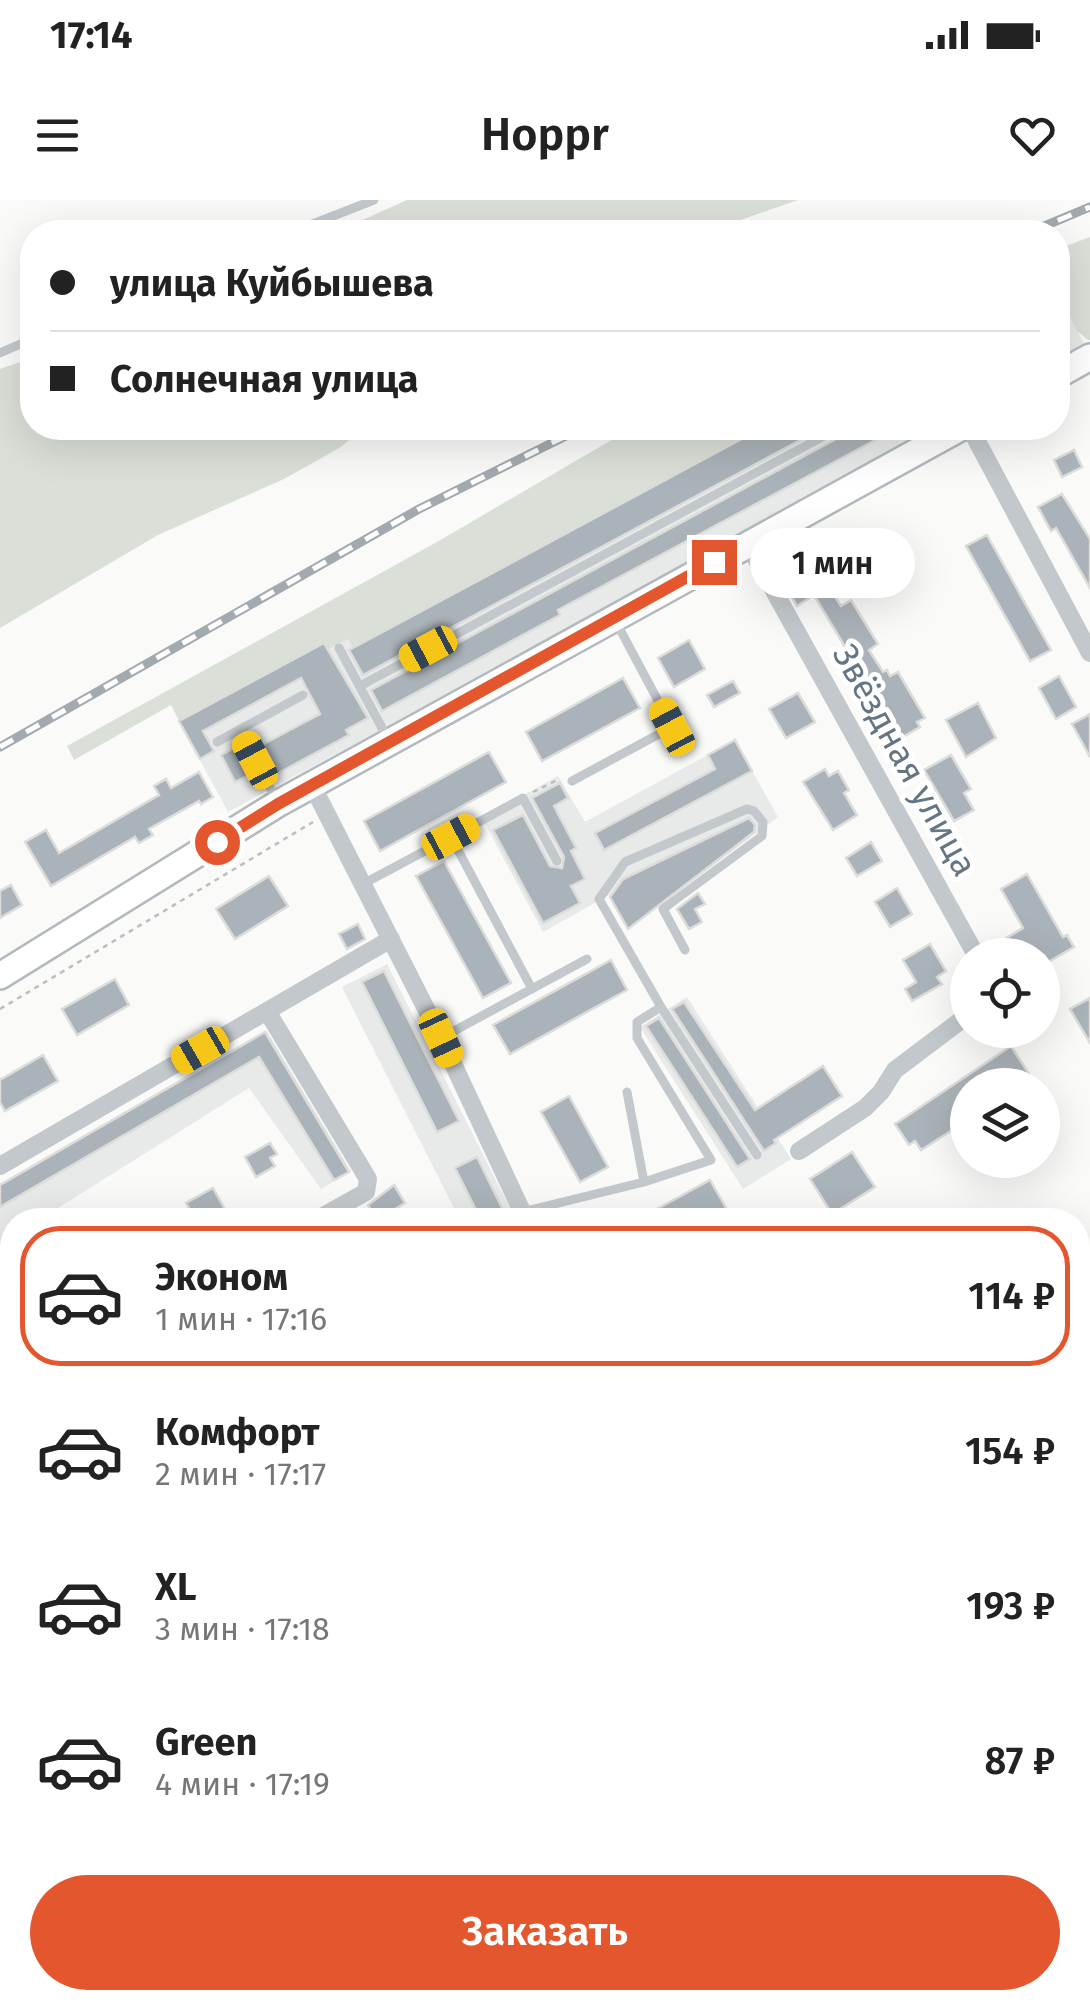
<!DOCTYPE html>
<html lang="ru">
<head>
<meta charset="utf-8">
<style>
	:root { --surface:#fff; --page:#f2f2f2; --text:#222; --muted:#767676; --line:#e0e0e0; --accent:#e4572e }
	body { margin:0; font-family:"Fira Sans",sans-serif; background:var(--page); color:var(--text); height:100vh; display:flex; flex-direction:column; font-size:38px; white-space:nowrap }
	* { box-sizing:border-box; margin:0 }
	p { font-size:32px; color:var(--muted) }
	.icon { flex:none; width:55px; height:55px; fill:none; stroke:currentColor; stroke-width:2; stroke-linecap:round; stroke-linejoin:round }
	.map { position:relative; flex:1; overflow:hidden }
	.panel { position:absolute; left:0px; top:1008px; width:1090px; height:802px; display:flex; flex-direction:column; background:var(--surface); border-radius:40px 40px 0 0; box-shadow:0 10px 40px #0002 }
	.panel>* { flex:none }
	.banner { position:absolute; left:20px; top:20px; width:1050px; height:220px; border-radius:40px; box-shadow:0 10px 40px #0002; display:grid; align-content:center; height:220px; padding:0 30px; background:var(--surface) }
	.tools { position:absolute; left:950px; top:738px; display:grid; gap:20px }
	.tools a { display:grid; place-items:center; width:110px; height:110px; border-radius:50%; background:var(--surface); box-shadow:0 10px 40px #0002; font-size:50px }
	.end { position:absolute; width:45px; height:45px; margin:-22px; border:12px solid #e4572e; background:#fff; box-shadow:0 0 0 5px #fff }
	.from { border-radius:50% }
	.bubble { position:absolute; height:70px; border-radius:35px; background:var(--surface); box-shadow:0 10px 40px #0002; font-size:32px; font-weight:600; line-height:70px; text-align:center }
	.car { position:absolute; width:30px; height:60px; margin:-30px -15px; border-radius:12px; box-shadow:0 0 8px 2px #0007; background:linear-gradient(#f5c518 24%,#345 0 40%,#f5c518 0 76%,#345 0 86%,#f5c518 0) }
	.banner b { display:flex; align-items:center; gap:35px; height:95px; font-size:38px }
	.banner b+b { border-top:2px solid var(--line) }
	.banner i { width:25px; height:25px; background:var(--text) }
	ul { padding:18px 0 0; list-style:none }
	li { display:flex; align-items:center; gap:30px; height:140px; margin:0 20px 15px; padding:0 10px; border:5px solid transparent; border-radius:40px }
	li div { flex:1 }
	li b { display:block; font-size:38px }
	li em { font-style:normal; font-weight:600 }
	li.current { border-color:var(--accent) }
	li>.icon { width:90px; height:90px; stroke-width:1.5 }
	.button { display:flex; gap:20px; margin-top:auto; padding:20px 30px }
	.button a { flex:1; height:115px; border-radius:60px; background:var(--accent); color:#fff; font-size:40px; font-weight:600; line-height:115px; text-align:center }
	.status { display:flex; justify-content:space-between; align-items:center; height:70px; padding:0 50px; background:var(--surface); direction:ltr }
	.status svg { height:28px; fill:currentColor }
	header { display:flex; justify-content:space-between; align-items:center; height:130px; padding:0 30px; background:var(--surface); font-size:45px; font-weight:600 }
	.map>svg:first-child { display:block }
	.built { fill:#e8e9e9 }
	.green { fill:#dadfd7 }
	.building { fill:#aab3b9; stroke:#dcdcda; stroke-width:2.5 }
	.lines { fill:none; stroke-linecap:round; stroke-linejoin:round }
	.secondary-casing { stroke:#b3babf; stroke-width:30 }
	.path { stroke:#bbbfc2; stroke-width:2.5; stroke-dasharray:5 5; stroke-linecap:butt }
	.lane { stroke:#c3c8cc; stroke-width:9 }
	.street { stroke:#c3c8cc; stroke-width:18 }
	.secondary { stroke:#fff; stroke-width:25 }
	.rail-casing { stroke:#a2aab0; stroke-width:9 }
	.rail { stroke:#fff; stroke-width:5; stroke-dasharray:15; stroke-linecap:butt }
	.route { stroke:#e4572e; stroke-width:12 }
	.labels { text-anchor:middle; stroke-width:10; stroke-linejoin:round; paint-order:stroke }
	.street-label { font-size:35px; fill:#657683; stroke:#fff }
</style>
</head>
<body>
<div class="status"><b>17:14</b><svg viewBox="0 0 49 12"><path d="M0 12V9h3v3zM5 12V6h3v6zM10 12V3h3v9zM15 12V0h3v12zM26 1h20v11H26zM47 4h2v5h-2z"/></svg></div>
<header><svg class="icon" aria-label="menu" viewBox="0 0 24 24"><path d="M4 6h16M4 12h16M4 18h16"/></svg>Hoppr<svg class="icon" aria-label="heart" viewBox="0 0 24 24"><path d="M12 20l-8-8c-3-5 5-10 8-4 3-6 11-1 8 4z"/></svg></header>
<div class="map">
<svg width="1090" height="1809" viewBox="0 0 1090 1809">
	<rect width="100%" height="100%" fill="#fafaf8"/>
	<path class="built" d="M1070 117 1087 149 1058 165V123Z
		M762 228H942L228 612 179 521 324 443 348 438 354 447Z
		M735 540 778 617 628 729 609 695 543 732 482 618 558 576 585 622Z
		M387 764 516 1020H460L342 787Z
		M687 797 791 959 743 989 640 827Z
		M267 831 351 971 321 989 249 888 39 1020H12V1036L0 1044V985Z
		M12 1439V1764L0 1771V1447Z
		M139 1798H353L356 1809H142Z"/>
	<path class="green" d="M407 0H798L706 32H336Z
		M1090 37V140H1088L1077 131 1070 117 1058 123V49Z
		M32 158V228H363L341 247 284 279 158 335 0 428V169Z
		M632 228H762L353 448 348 439 328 449 324 443 179 521 171 505 74 560 67 546 437 342Z"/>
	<path class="building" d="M762 228H823L363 475 349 450Z
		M847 228H898L558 410 560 415 382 511 371 490 843 235Z
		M1074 250 1082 267 1062 277 1054 260Z
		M1062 294 1090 339V388L1056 328 1051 331 1038 307Z
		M987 335 1051 450 1030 461 966 346Z
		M861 342 871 357 827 384 841 406 851 400 878 444 869 450 883 472 887 470 890 476 898 472 925 518 917 522 920 527 901 538 860 465 857 467 814 395 797 406 785 385Z
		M689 440 705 469 674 487 658 458Z
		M324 443 368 518 346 530 349 535 273 576 258 547 320 514 301 478 203 531 214 551 200 559 179 521Z
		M1059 476 1076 507 1056 519 1039 488Z
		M623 478 640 508 542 561 526 532Z
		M733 481 740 493 714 507 707 495Z
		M798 493 815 522 786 538 769 509Z
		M978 503 996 538 966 557 946 520Z
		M1090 514V557L1072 524Z
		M735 540 752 571 604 650 595 633 715 569 708 555Z
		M238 546 253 573 235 582 221 555Z
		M489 552 506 582 380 651 364 621Z
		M951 555 971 589 964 593 974 610 954 621 924 570Z
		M825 569 829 576 838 571 849 590 844 593 857 615 833 630 803 582Z
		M199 572 213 597 201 604 199 601 149 629 153 635 139 643 135 637 51 686 25 642 46 630 59 653 159 595 154 586 166 579 171 588Z
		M560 583 568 598 554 606 576 648 571 651 585 679 571 686 580 703 543 723 493 630 523 615 550 666 562 668 564 657 532 598Z
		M749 618 755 625 754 632 628 729 610 697 623 679Z
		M871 642 882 661 857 676 846 658Z
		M444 661 511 783 483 798 416 676Z
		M1027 674 1063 737 1067 735 1074 747 1048 762 1044 755H1007L1000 742 1023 728 1001 689Z
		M269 676 288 706 235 739 216 709Z
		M11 685 22 705 0 718V691Z
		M897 688 912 714 890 727 875 702Z
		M698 693 705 704 695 709 702 722 689 729 677 709Z
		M358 724 365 739 347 749 339 734Z
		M930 744 946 771 937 777 942 784 912 801 905 789 916 782 903 760Z
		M611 760 627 790 510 854 493 825Z
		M384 771 459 921 437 932 362 782Z
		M115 779 129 805 77 835 62 809Z
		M1090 798V843L1070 809Z
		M684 802 755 910 823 866 842 896 774 940 776 943 764 951 672 809Z
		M659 818 750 959 737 967 646 826Z
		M265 832 349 972 334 980 259 857 0 1007V985Z
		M1011 846 1029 874 1012 885H968V920L921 950 915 941 909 945 895 924Z
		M43 855 58 881 5 911 0 902V880Z
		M569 896 608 967 580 982 541 912Z
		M270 943 277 954 270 958 275 966 256 977 245 957Z
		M852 952 875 987 832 1014 810 979Z
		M477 957 508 1020H481L455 968Z
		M710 980 726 1008 704 1020H637Z
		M394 985 405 1003 377 1020 368 1005Z
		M213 988 231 1020H196L186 1003Z
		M12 1350V1409L0 1388V1357Z
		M12 1485V1539L0 1547V1491Z
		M12 1570V1611L0 1589V1577Z
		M12 1674V1713L0 1719V1681Z"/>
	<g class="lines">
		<g class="secondary-casing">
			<path id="secondary" d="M1058 175 1090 157
				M0 776 279 603 960 228"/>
		</g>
		<path class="path" d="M533 592 557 580
			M0 809 313 622
			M437 1809V1798
			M526 1809 548 1798"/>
		<path class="lane" d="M292 32 374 0
			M0 153 32 139
			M339 448 389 541
			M360 486 839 228
			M239 530 277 601
			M217 542 303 495
			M572 581 672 527 615 420
			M451 637 523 598 557 661
			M363 684 451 637 532 789
			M685 750 663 709 762 636 763 622 754 611 747 609 625 662 599 699 661 807 757 955
			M441 838 587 759
			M627 892 644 982
			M522 1012 644 982 711 960 637 838V822L661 807
			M0 1483 12 1476
			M0 1567 12 1561
			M1078 1577 1090 1564
			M0 1669 12 1661
			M0 1729 12 1721
			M0 1783 12 1775
			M18 1798 26 1809
			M165 1798 168 1809
			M224 1798 227 1809
			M277 1798 281 1809
			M327 1798 330 1809
			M951 1798 957 1809"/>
		<path class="street" d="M970 228 1090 453
			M748 344 976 755
			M312 585 441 838 526 1020
			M267 811 368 979 366 992 316 1020
			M799 951 865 908 881 892 895 870 968 815
			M0 966 391 739
			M0 1212 12 1204
			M0 1438 12 1431"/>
		<use href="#secondary" class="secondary"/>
		<g class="rail-casing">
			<path id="rail" d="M1030 32 1090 7
				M0 547 419 309 582 228"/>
		</g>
		<use href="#rail" class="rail"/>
	</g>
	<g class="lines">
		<path class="route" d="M217 642 278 604 714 362"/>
	</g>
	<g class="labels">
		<g class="street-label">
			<text transform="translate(905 560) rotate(61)" y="12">Звёздная улица</text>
		</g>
	</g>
</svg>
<div class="tools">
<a><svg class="icon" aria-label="locate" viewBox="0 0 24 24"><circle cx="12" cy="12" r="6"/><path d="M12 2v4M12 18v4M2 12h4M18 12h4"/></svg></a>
<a><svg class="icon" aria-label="layers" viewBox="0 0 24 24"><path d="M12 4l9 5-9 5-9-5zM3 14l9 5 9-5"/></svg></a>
</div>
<i class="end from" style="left:217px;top:642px"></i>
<i class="end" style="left:714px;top:362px"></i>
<div class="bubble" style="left:750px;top:328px;width:165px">1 мин</div>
<i class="car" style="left:428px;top:449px;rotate:242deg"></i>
<i class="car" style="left:672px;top:527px;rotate:332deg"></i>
<i class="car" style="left:255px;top:560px;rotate:332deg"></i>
<i class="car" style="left:451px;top:637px;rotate:62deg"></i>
<i class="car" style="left:441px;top:838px;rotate:155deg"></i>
<i class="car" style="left:200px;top:850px;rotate:240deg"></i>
<div class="banner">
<b><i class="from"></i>улица Куйбышева</b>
<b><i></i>Солнечная улица</b>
</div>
<section class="panel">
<ul>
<li class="current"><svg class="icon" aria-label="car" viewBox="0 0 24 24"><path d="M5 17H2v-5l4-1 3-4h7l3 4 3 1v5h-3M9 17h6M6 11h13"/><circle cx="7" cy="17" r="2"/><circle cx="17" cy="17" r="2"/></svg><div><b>Эконом</b><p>1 мин · 17:16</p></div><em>114 ₽</em></li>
<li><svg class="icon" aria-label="car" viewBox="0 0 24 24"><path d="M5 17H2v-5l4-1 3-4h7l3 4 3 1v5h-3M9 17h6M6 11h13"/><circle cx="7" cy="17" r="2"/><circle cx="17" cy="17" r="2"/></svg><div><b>Комфорт</b><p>2 мин · 17:17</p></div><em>154 ₽</em></li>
<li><svg class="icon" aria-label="car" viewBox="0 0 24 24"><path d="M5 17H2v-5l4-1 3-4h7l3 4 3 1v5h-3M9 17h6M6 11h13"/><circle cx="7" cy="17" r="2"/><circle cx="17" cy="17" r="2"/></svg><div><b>XL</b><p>3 мин · 17:18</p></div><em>193 ₽</em></li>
<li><svg class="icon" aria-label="car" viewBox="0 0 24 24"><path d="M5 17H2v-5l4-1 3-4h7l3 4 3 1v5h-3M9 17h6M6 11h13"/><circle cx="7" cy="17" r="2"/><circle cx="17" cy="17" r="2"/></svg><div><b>Green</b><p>4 мин · 17:19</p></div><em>87 ₽</em></li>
</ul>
<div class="button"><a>Заказать</a></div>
</section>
</div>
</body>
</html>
